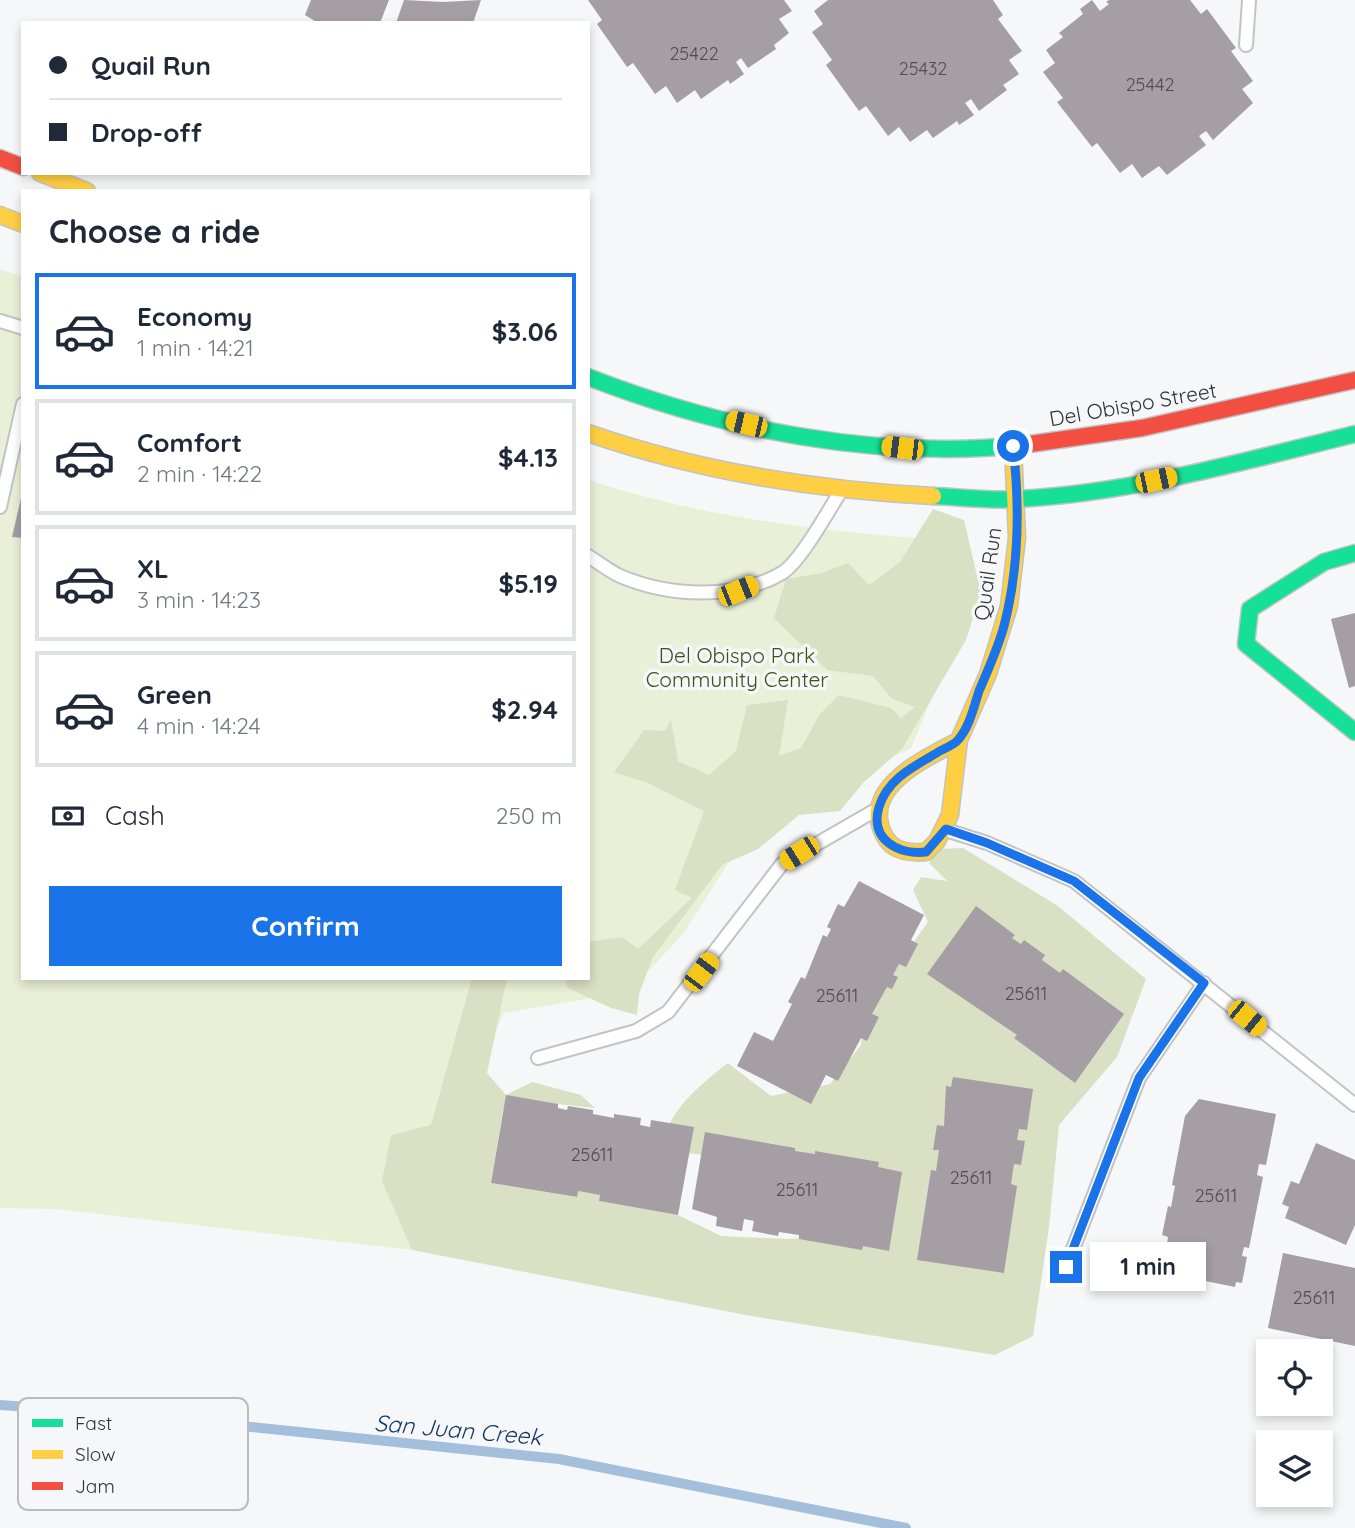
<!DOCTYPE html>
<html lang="en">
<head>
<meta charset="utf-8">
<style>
	:root { --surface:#fff; --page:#f6f6f7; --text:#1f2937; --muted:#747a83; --line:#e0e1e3; --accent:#1a73e8 }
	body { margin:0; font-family:Quicksand,sans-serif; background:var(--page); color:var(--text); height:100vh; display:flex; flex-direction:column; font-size:26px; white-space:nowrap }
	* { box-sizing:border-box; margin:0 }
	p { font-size:23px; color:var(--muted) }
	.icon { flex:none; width:38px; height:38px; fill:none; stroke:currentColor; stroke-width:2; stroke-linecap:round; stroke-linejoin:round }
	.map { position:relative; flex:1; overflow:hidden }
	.details { position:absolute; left:21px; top:189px; width:569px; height:791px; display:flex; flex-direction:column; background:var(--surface); border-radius:0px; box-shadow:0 4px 10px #0003 }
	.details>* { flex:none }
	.top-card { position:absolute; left:21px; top:21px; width:569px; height:154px; border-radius:0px; box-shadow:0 4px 10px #0003; display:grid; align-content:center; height:154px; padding:0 28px; background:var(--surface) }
	.controls { position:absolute; left:1256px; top:1339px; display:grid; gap:14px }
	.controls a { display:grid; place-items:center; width:77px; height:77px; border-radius:0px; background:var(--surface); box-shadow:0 4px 10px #0003; font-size:35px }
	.end { position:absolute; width:32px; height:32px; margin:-16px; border:9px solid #1a73e8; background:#fff; box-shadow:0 0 0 4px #fff }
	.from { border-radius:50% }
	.bubble { position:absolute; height:49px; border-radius:0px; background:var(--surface); box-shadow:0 4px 10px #0003; font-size:23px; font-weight:700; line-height:49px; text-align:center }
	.car { position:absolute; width:21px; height:42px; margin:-21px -10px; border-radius:9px; box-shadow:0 0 5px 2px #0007; background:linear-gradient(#f5c518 24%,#345 0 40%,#f5c518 0 76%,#345 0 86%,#f5c518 0) }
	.top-card b { display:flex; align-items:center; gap:24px; height:66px; font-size:26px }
	.top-card b+b { border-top:2px solid var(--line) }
	.top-card i { width:18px; height:18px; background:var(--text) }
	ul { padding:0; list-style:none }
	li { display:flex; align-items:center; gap:21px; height:116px; margin:0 14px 10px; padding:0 14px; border:4px solid var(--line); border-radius:0px }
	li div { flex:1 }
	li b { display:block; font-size:26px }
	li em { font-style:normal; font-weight:700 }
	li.active { border-color:var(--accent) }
	li>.icon { width:63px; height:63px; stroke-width:1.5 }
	h2 { padding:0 28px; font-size:32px; line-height:84px }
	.pay { display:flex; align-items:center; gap:18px; height:77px; padding:0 28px; font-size:26px }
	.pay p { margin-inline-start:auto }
	.cta { display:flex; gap:14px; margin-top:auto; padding:14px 28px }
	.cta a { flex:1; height:80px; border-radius:0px; background:var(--accent); color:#fff; font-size:28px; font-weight:700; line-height:80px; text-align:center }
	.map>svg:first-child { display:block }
	.green { fill:#eaefd7 }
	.forest { fill:#dae0c3 }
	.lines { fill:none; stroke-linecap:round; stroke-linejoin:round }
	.stream { stroke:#a4bfdc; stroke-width:10 }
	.building { fill:#a69ea5 }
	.lane-casing { stroke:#c2c3c4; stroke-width:16 }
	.fast-casing { stroke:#c2c3c4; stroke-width:19 }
	.slow-casing { stroke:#c2c3c4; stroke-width:19 }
	.jam-casing { stroke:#c2c3c4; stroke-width:19 }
	.lane { stroke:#fefefe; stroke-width:12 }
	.fast { stroke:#16e098; stroke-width:16 }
	.slow { stroke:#ffcf43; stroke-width:16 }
	.jam { stroke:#f24e42; stroke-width:16 }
	.route { stroke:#1a73e8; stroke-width:9 }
	.labels { text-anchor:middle; stroke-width:7; stroke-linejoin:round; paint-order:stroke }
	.number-label { font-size:18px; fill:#4e4d50 }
	.street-label { font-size:21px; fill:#313233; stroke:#f5f7fa }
	.park-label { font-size:21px; fill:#464e11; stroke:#f5f7fa }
	.water-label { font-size:23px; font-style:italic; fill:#0f385f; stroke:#f5f7fa }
	.key { fill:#f5f7fa; stroke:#babcbe; stroke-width:2 }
	.key-label { font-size:19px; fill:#313233 }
</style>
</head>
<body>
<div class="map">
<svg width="1355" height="1528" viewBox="0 0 1355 1528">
	<rect width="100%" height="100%" fill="#f6f7f9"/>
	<path class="green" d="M0 269 23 277V978H588V480C701 517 822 532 940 540L939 681 911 748 766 820 728 863 684 933 639 981 610 995 503 1013 412 1250 56 1209 0 1208Z"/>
	<path class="forest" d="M933 509 964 520 981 593 966 640 902 749 863 783 840 811 799 815 758 849 722 865 653 957 639 994 637 1015 611 1008 568 988 565 978H588V942L622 937 638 949 692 898 675 890 704 811 648 783 614 772 644 730 665 731 671 719 678 761 709 775 736 751 747 705 788 700 779 756 801 748 820 714 839 695 891 708 901 718 915 707 892 699 873 676 827 670 774 618 786 579 822 573 848 563 869 585 900 562Z
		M963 848 1058 906 1146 979 1117 1057 1059 1125 1049 1227 1033 1336 995 1355 751 1316 412 1250 382 1181 391 1135 431 1125 472 978H507L487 1073 506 1095 532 1082 581 1095 595 1108 510 1099 503 1110 491 1183 576 1197 578 1191 600 1195 599 1201 678 1215 721 1236 787 1239 875 1235 735 1159 664 1150C661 1116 703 1082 728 1063L771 1096 830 1084 861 1045 864 1011 928 922 913 890 921 877 947 881 929 863 938 849Z"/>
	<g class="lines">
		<path class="stream" d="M0 1405 126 1414 559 1459 906 1528"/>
	</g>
	<path class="building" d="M311 0H389L380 23H318L305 15Z
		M404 0 443 2 481 0 473 23H396Z
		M588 0H784L792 11 779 19 789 33 774 45 776 49 748 68 741 58 736 62 744 74 730 84 728 80 701 99 695 90 677 103 666 86 655 94 633 63 627 67 597 24 602 20Z
		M828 0H993L1003 15 998 19 1022 51 1009 60 1019 74 1003 85 1007 90 979 111 971 99 965 103 974 115 959 125 957 121 933 138 927 130 910 142 899 127 888 136 866 106 859 111 826 65 832 60 812 32 823 24 814 11Z
		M1092 0 1100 11 1109 4 1106 2 1109 0H1190L1201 14 1207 9 1236 48 1231 51 1253 81 1242 89 1253 103 1213 140 1206 131 1199 136 1206 145 1167 175 1159 166 1142 178 1132 164 1120 173 1097 143 1092 147 1057 102 1063 98 1043 72 1055 63 1046 50 1063 37 1059 33 1083 14 1080 9Z
		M22 494H23V538L12 537Z
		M1355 613V686L1349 688 1331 619Z
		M859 881 924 915 911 940 918 944 906 967 899 964 893 975 898 977 892 989 887 987 872 1014 879 1017 867 1041 861 1038 838 1081 826 1075 811 1104 737 1066 754 1032 773 1041 792 1004 788 1002 801 977 805 979 823 935 827 937 831 929 827 927 838 904 844 907Z
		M976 906 1015 935 1012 938 1021 944 1024 940 1045 955 1042 960 1060 973 1063 969 1124 1014 1075 1083 1014 1038 1017 1035 927 974Z
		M953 1077 1033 1089 1027 1130 1019 1129 1017 1140 1025 1141 1021 1165 1014 1164 1011 1184 1017 1186 1004 1273 917 1260 931 1170 936 1171 939 1150H933L937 1125 944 1126 946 1086 951 1087Z
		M506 1095 558 1104V1108L567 1110 568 1106 593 1110V1114L614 1118V1114L641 1118 640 1125 650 1127 651 1120 694 1127 678 1215 599 1201 600 1195 578 1191 577 1197 491 1183Z
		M1199 1099 1276 1114 1266 1165 1259 1164 1257 1175 1263 1177 1249 1248 1244 1247 1242 1256 1247 1257 1242 1283 1236 1282 1235 1287 1161 1272 1163 1260 1158 1259 1161 1243 1167 1244 1168 1237 1162 1235 1168 1206 1171 1207 1175 1186 1172 1185 1185 1116Z
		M705 1132 795 1148V1151L815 1154V1151L879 1162 878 1167 902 1172 889 1251 863 1246 862 1250 799 1239V1235L779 1232 778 1236 752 1231 754 1221 744 1219 742 1231 716 1226 717 1217 692 1209Z
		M1316 1143 1355 1160V1225L1346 1245 1285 1218 1289 1207 1282 1204 1291 1181 1299 1184Z
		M1283 1253 1355 1268V1346L1268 1328Z"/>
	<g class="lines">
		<g class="lane-casing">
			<path id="lane" d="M1246 45 1249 0
				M0 321 23 328
				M0 507 23 404
				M588 556C598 562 609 571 620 576 669 597 736 600 782 573 800 562 827 513 839 494
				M946 830 987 843 1074 881 1355 1105
				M538 1058 636 1031 668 1012 782 864 874 811
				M1066 1267 1139 1078 1204 983"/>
		</g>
		<g class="fast-casing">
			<path id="fast" d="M588 377C724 430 876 460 1023 445
				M933 496C961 497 990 501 1018 499 1132 493 1245 461 1355 434
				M1355 553 1324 562 1250 609 1246 644 1355 732"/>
		</g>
		<g class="slow-casing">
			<path id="slow" d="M40 173 87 191
				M0 215 23 224
				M588 433C700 472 814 490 933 496
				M958 741C925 759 860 787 884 835 892 852 910 853 926 852L937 841 950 815 959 740 988 674 1009 606 1017 538 1013 446"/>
		</g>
		<g class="jam-casing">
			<path id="jam" d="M0 158 23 167
				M1023 445 1142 428 1355 380"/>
		</g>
		<use href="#lane" class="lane"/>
		<use href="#fast" class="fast"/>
		<use href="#slow" class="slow"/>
		<use href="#jam" class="jam"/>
	</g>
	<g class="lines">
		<path class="route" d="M1013 446C1020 506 1019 568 1004 626 998 648 988 670 979 691 974 707 969 728 958 740 954 745 945 748 940 751 915 766 888 778 879 807 869 840 899 855 926 852L946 829 987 843 1074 881 1204 983 1139 1078 1066 1267"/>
	</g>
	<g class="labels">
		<g class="number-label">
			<text x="694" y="60">25422</text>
			<text x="923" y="75">25432</text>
			<text x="1150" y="91">25442</text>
			<text x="1026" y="1000">25611</text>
			<text x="837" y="1002">25611</text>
			<text x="592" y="1161">25611</text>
			<text x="971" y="1184">25611</text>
			<text x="797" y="1196">25611</text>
			<text x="1216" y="1202">25611</text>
			<text x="1314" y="1304">25611</text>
		</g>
		<g class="street-label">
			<text transform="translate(1133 405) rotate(-10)" y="7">Del Obispo Street</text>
			<text transform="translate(988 574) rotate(-82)" y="7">Quail Run</text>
		</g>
		<g class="park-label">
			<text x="737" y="663">Del Obispo Park<tspan x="737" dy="24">Community Center</tspan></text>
		</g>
		<g class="water-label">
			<text transform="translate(458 1430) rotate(5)" y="8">San Juan Creek</text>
		</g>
	</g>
	<rect x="18" y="1398" width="230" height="112" rx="10" class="key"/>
	<rect x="32" y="1419" width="31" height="8" fill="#16e098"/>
	<rect x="32" y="1450" width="31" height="9" fill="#ffcf43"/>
	<rect x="32" y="1482" width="31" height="8" fill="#f24e42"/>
	<g class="key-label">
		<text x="75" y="1430">Fast</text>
		<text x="75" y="1461">Slow</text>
		<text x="75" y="1493">Jam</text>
	</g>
</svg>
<div class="controls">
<a><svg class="icon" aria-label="locate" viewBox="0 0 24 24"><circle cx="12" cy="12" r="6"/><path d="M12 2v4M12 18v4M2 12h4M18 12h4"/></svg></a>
<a><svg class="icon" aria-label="layers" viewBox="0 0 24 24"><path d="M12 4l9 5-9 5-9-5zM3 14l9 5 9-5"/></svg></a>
</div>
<i class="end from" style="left:1013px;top:446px"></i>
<i class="end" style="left:1066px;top:1267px"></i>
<div class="bubble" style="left:1090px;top:1242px;width:116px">1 min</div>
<i class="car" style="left:746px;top:424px;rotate:283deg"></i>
<i class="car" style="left:902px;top:448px;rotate:277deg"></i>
<i class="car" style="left:1156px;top:480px;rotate:78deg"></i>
<i class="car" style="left:738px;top:591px;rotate:68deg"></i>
<i class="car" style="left:799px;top:853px;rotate:238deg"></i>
<i class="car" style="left:701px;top:972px;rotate:37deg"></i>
<i class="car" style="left:1247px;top:1018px;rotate:129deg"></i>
<div class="top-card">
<b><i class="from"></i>Quail Run</b>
<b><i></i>Drop-off</b>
</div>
<section class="details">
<h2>Choose a ride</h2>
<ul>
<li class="active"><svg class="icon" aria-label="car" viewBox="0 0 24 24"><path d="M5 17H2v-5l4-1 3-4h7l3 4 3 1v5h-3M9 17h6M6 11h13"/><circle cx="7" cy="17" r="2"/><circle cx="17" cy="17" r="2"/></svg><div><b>Economy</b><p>1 min · 14:21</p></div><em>$3.06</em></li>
<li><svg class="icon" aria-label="car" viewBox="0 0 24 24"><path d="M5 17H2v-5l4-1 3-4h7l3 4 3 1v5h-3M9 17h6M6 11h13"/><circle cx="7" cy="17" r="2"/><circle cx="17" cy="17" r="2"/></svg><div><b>Comfort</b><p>2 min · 14:22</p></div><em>$4.13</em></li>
<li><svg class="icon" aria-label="car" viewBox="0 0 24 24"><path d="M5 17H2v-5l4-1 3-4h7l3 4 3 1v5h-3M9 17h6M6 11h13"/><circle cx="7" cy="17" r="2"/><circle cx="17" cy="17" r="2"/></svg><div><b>XL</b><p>3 min · 14:23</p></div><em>$5.19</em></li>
<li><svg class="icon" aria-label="car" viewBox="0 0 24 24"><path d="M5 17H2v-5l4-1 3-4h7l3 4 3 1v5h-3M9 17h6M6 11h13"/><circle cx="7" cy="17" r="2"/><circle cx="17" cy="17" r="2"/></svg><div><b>Green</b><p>4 min · 14:24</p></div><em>$2.94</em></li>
</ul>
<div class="pay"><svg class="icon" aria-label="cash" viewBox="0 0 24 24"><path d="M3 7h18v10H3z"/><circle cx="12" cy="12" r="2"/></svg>Cash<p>250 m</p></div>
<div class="cta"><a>Confirm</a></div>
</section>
</div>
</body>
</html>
